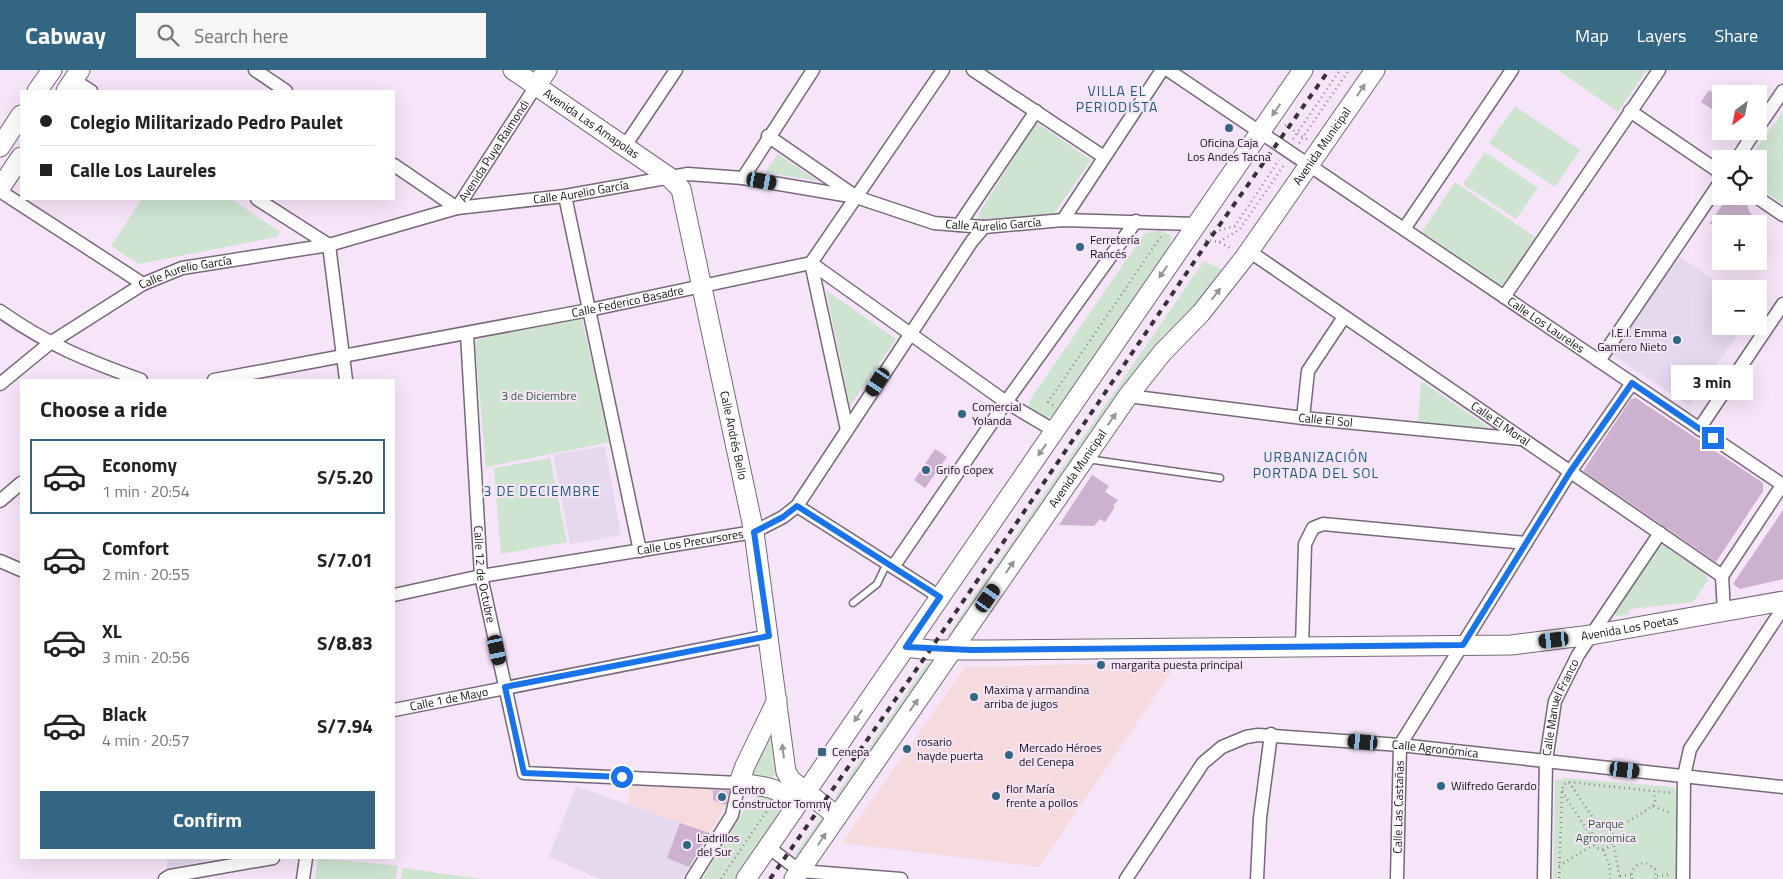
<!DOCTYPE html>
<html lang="en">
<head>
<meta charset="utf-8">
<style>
	:root { --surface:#fff; --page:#f6f6f6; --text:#222; --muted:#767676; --line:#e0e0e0; --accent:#326683 }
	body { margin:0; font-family:"Titillium Web",sans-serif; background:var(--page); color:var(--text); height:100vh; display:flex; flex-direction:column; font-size:19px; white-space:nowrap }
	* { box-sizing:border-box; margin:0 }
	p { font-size:16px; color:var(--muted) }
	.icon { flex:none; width:28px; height:28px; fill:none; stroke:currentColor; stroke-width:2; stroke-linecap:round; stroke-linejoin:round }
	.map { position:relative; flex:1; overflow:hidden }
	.panel { position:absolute; left:20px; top:309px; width:375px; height:480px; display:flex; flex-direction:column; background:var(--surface); border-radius:0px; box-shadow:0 5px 20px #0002 }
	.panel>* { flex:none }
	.guide { position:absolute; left:20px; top:20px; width:375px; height:110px; border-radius:0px; box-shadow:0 5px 20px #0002; display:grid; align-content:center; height:110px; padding:0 20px; background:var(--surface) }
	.needle { width:32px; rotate:212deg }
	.fabs { position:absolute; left:1712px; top:15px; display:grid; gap:10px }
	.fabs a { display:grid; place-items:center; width:55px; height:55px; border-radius:0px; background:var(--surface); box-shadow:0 5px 20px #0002; font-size:25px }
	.end { position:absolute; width:22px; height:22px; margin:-11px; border:6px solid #1a73e8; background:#fff; box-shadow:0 0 0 2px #fff }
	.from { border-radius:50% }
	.bubble { position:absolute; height:35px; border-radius:0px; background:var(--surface); box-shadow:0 5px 20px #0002; font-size:16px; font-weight:700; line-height:35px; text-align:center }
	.car { position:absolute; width:15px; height:30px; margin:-15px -8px; border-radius:6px; box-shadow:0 0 4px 1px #0007; background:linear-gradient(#222 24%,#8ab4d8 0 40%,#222 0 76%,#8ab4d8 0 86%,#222 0) }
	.guide b { display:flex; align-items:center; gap:18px; height:48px; font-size:19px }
	.guide b+b { border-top:1px solid var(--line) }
	.guide i { width:12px; height:12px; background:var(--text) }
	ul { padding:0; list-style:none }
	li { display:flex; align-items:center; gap:15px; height:75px; margin:0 10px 8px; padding:0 10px; border:2px solid transparent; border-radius:0px }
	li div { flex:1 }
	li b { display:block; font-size:19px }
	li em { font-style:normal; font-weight:700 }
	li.current { border-color:var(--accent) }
	li>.icon { width:45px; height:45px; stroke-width:1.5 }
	h2 { padding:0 20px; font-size:22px; line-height:60px }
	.action { display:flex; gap:10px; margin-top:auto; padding:10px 20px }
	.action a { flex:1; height:58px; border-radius:0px; background:var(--accent); color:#fff; font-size:20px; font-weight:700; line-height:58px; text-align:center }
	header { display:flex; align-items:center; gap:30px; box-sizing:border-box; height:70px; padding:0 25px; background:var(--accent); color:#fff }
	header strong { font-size:24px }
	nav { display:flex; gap:28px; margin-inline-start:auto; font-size:18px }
	.search { width:350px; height:45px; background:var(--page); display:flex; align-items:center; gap:12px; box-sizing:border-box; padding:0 18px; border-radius:0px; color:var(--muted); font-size:19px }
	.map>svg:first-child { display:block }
	.commercial { fill:#f5dade }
	.education { fill:#e4d9ed }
	.green { fill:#cee4d1 }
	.building { fill:#ccb2cf }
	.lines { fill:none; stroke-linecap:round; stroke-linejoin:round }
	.lane-casing { stroke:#776879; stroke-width:9 }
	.street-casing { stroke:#776879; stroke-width:15 }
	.secondary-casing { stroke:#776879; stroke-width:21 }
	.path { stroke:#918592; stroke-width:2.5; stroke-dasharray:1 4; stroke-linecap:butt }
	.lane { stroke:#fff; stroke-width:6 }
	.street { stroke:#fff; stroke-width:12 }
	.secondary { stroke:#fff; stroke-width:19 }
	.rail { stroke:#383139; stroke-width:4; stroke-dasharray:6 6; stroke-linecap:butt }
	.oneway { fill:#969497 }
	.route { stroke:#1a73e8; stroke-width:6 }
	.poi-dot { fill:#326683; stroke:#f6e5f8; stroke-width:2 }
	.labels { text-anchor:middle; stroke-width:4; stroke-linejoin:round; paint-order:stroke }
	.street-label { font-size:12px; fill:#161117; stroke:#f6e5f8 }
	.poi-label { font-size:12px; fill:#161117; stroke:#f6e5f8; text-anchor:start }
	.park-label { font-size:12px; fill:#2f5d38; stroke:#f6e5f8 }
	.neighbourhood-label { font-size:14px; letter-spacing:1px; fill:#215e7d; stroke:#f6e5f8 }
</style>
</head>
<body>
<header>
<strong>Cabway</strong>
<div class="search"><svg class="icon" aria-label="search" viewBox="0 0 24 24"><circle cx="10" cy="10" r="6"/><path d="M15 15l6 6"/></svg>Search here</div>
<nav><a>Map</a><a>Layers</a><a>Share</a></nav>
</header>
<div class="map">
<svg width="1783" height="809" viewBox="0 0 1783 809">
	<rect width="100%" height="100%" fill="#f6e5f8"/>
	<path class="commercial" d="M1178 592 1039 797 842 773 965 597Z
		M630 715 728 719 733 724 689 797 667 788 680 753 628 734Z"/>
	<path class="education" d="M1678 185 1728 219H1721V256H1743L1689 336 1611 284Z
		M605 376 621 465 570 474 553 385Z
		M576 716 680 753 667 788 689 797 682 809H600L549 787Z
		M167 788H221L167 798Z"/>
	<path class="green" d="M1558 0H1647L1618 42Z
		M1515 36 1580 80 1555 117 1489 73Z
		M1783 42V134L1759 117V89H1749Z
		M1036 52 1091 90 1052 147 978 149 981 140Z
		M1485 82 1538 118 1516 149 1463 114Z
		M778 84 818 111 765 102Z
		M1455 112 1538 169 1504 218 1422 162Z
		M142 129H231L280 162 277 167 139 194 111 176Z
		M1159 160 1171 165V174L1056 344 1046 348 1028 336 1030 330 1144 164Z
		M1204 191 1224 201 1200 232 1163 266 953 566H947Z
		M826 220 896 269 850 336Z
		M581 246 611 372 486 397 475 273 479 269Z
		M1421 311 1487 356 1489 361 1418 354Z
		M550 388 567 472 501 484 494 398Z
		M1656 474 1664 475 1705 503 1708 510 1693 532 1631 539 1628 545 1616 546 1613 541Z
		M927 593 935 594 839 732 834 728Z
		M770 659 773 660 776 704 773 707H754L751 704Z
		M1565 708 1674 717 1679 725 1677 809H1553L1555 711Z
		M758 727 772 729 778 733 780 744 736 809H702L748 733Z
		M822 746 826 750 799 789 794 786Z
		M318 788 398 796 396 809H315Z
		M403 798 482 809H401Z"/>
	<path class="building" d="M1709 20 1721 28V45L1701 32Z
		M1727 128 1730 130 1739 129 1747 135 1750 143 1754 146 1749 154H1709Z
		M1636 328 1763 413V421L1716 492 1583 401 1631 329Z
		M935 379 947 387 925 418 914 410Z
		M1092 405 1109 416 1105 422 1118 430 1113 436 1115 437 1105 452 1100 449 1094 456 1059 455Z
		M1783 440V509L1740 519 1733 514Z
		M713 720 729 721 726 735 713 730Z
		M680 753 710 763 689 797 667 788Z"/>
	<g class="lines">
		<g class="lane-casing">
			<path id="lane" d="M1087 389 1220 408
				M853 533 877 514 887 493"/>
		</g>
		<g class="street-casing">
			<g id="street">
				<path d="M255 0 286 21"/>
				<path d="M973 0 1104 87"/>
				<path id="s1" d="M1168 0 1783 415"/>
				<path d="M74 10 91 21"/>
				<path d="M1630 41 1721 103"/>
				<path d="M1759 56 1783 21"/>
				<path d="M768 66 852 124"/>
				<path d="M625 76 676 0"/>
				<path d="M1737 89 1755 61"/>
				<path d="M394 95 457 138"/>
				<path d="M743 108 813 0"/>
				<path d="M0 121 143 214"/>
				<path d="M565 126 640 481"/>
				<path d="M1755 126 1783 145"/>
				<path d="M257 129 329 175 346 310"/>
				<path id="s2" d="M457 138 536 16"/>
				<path d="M1063 150 1162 0"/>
				<path d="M959 155 1036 41"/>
				<path d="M1404 159 1512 0"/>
				<path id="s3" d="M1249 181 1722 506"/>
				<path d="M811 193 1006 332 1055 361"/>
				<path d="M811 193 847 360"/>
				<path d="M1504 227 1659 0"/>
				<path d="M0 241C48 275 86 290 141 310"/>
				<path id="s4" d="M467 264 481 506 524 703 739 713 732 745 692 809"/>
				<path d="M1599 291 1721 111"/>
				<path id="s5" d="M214 310 589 240 811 193 943 0"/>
				<path id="s6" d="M0 314 50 273 143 214 182 198 329 175 457 138 565 126 688 104 743 108 856 127 934 153 984 157 1063 150 1196 154"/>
				<path id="s7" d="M1128 326 1303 348 1521 369"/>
				<path d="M1303 348 1308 301 1344 247"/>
				<path d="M1699 359 1783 234"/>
				<path d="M0 431 21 413"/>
				<path d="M797 436 940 527"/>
				<path d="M0 491 21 500"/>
				<path d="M893 497 1006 332 1136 151"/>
				<path d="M1722 506 1783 414"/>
				<path d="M1722 506 1724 541"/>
				<path id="s8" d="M394 525 481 506 754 462 783 447 797 436 972 171 984 157"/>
				<path d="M1302 577 1305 474 1313 458 1323 454 1526 473"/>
				<path id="s9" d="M394 640 769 566"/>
				<path d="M768 777 800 801 901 809"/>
				<path d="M165 809 170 806 273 788"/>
				<path d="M303 809 306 788"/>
				<path id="s10" d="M1126 809 1203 693 1222 677 1246 667 1258 665 1400 675 1783 717"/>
				<path d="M1257 809 1260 748 1271 664"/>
				<path id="s11" d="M1397 809 1400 675 1570 402 1632 313"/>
				<path id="s12" d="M1544 809 1546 690 1555 631 1578 585 1660 463"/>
				<path d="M1683 809 1684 706 1690 679 1783 538"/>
			</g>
		</g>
		<g class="secondary-casing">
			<g id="secondary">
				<path id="s13" d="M513 0 669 107 681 119 754 462 786 702 791 710 837 746"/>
				<path d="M536 16 547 0"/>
				<path d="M37 21 52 0"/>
				<path d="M66 21 80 0"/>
				<path d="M0 77 21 45"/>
				<path d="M0 118 21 87"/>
				<path id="s14" d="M906 577 930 580H989L1511 575 1591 565 1783 531"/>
				<path d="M777 630 745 696 739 713C763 717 782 715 793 738"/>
				<path d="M746 809 1303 0"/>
				<path id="s15" d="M794 809 1128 326 1162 283 1201 243 1245 187 1375 0"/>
			</g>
		</g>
		<path class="path" d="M1285 55 1308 70
			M1293 69 1340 0
			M1299 73 1349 0
			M1210 163 1235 156 1279 90
			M1205 170 1219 172 1230 178
			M1219 172 1240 159 1284 95
			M1053 335 1048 332 1162 165
			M1569 712 1600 758
			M1562 721 1591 766
			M1653 736 1655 732 1654 721
			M1591 768a11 11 0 1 1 22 0a11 11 0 1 1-22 0Z
			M1611 762 1653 736 1670 743
			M1613 771 1620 809
			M1603 780 1610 796V809
			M1559 796 1593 775
			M1620 806 1631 805
			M1657 806 1668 805
			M1559 808 1562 721 1564 714 1569 712 1671 723
			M721 809 766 742V734
			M1632 809C1630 799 1637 793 1646 793L1655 799 1656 809"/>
		<use href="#lane" class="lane"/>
		<use href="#street" class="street"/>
		<use href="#secondary" class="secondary"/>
		<path class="rail" d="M770 809 930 580 1209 170 1329 0"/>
	</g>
	<defs><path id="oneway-solid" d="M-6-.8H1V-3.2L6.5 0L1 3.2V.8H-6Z" transform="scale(1.25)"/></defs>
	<g class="oneway">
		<use href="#oneway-solid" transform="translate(1361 20) rotate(-56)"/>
		<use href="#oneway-solid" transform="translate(1276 40) rotate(125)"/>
		<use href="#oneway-solid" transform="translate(1163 202) rotate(124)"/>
		<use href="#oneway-solid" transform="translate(1216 224) rotate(-52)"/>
		<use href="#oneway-solid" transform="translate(1112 349) rotate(-55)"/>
		<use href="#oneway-solid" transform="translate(1042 380) rotate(125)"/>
		<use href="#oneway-solid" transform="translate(1010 497) rotate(-55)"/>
		<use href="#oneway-solid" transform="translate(914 635) rotate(-55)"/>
		<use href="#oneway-solid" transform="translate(858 646) rotate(125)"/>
		<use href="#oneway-solid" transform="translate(783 681) rotate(-97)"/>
		<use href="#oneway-solid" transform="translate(822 769) rotate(-56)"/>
	</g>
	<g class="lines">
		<path class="route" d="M622 707 524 703 505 617 769 566 754 462 783 447 797 436 940 527 906 577 972 580 1463 575 1570 402 1632 313 1713 368"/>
	</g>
	<g class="poi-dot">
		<circle cx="1229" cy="58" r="5"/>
		<circle cx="1080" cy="177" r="5"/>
		<circle cx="1677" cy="270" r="5"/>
		<circle cx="962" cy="344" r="5"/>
		<circle cx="926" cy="400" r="5"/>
		<circle cx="1101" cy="595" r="5"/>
		<circle cx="974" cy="627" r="5"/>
		<circle cx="907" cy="679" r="5"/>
		<rect x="817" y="677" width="10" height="10" rx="2.5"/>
		<circle cx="1009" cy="685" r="5"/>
		<circle cx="1441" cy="716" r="5"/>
		<circle cx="996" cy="726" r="5"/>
		<circle cx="722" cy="727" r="5"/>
		<circle cx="687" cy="775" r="5"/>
	</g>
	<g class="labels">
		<g class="street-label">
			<text dy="4" stroke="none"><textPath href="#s13" startOffset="95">Avenida Las Amapolas</textPath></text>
			<text dy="4" stroke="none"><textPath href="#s15" startOffset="904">Avenida Municipal</textPath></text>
			<text dy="4" stroke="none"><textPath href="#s2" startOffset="68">Avenida Puya Raimondi</textPath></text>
			<text dy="4" stroke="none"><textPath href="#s6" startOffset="624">Calle Aurelio García</textPath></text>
			<text dy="4" stroke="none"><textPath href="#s6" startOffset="1044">Calle Aurelio García</textPath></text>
			<text dy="4" stroke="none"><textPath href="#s6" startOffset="219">Calle Aurelio García</textPath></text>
			<text dy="4" stroke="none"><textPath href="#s5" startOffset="421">Calle Federico Basadre</textPath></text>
			<text dy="4" stroke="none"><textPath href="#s1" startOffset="456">Calle Los Laureles</textPath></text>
			<text dy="4" stroke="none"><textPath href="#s7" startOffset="199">Calle El Sol</textPath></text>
			<text dy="4" stroke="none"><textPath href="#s3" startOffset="305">Calle El Moral</textPath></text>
			<text dy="4" stroke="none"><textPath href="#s13" startOffset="458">Calle Andrés Bello</textPath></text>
			<text dy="4" stroke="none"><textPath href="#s15" startOffset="499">Avenida Municipal</textPath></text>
			<text dy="4" stroke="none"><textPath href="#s8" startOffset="301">Calle Los Precursores</textPath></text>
			<text dy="4" stroke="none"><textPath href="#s4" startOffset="241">Calle 12 de Octubre</textPath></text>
			<text dy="4" stroke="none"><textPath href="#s14" startOffset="725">Avenida Los Poetas</textPath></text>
			<text dy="4" stroke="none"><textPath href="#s9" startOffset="56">Calle 1 de Mayo</textPath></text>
			<text dy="4" stroke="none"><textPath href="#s12" startOffset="174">Calle Manuel Franco</textPath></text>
			<text dy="4" stroke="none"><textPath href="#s10" startOffset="380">Calle Agronómica</textPath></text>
			<text dy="4" stroke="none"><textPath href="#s11" startOffset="72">Calle Las Castañas</textPath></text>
		</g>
		<g class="poi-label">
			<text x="1229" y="77" text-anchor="middle">Oficina Caja<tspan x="1229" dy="14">Los Andes Tacna</tspan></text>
			<text x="1090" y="174">Ferretería<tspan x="1090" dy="14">Rancés</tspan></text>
			<text x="1667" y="267" text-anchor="end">I.E.I. Emma<tspan x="1667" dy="14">Gamero Nieto</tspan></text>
			<text x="972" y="341">Comercial<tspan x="972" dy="14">Yolanda</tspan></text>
			<text x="936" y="404">Grifo Copex</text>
			<text x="1111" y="599">margarita puesta principal</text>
			<text x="984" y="624">Maxima y armandina<tspan x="984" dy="14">arriba de jugos</tspan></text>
			<text x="917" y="676">rosario<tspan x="917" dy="14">hayde puerta</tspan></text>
			<text x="1019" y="682">Mercado Héroes<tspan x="1019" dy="14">del Cenepa</tspan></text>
			<text x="832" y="686">Cenepa</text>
			<text x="1451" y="720">Wilfredo Gerardo</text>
			<text x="1006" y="723">flor María<tspan x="1006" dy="14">frente a pollos</tspan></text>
			<text x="732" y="724">Centro<tspan x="732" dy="14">Constructor Tommy</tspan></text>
			<text x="697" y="772">Ladrillos<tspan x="697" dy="14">del Sur</tspan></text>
		</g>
		<g class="park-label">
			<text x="539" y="330">3 de Diciembre</text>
			<text x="1606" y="758">Parque<tspan x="1606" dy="14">Agronomica</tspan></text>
		</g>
		<g class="neighbourhood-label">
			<text x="1117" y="26">VILLA EL<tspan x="1117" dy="16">PERIODISTA</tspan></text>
			<text x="1316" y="392">URBANIZACIÓN<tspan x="1316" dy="16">PORTADA DEL SOL</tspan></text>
			<text x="542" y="426">3 DE DECIEMBRE</text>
		</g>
	</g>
</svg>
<div class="fabs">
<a><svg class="needle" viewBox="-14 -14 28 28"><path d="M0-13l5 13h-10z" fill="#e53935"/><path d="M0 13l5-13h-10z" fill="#767676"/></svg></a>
<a><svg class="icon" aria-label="locate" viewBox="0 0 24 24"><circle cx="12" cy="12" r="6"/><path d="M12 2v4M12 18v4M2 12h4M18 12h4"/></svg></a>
<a>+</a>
<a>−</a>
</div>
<i class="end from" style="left:622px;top:707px"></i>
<i class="end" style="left:1713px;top:368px"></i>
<div class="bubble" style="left:1671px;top:295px;width:82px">3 min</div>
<i class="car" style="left:762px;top:111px;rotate:100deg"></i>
<i class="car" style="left:878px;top:312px;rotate:213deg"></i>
<i class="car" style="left:988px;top:528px;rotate:35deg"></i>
<i class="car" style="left:1554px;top:570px;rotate:264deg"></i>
<i class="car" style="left:497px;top:580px;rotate:168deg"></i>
<i class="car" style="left:1363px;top:672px;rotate:275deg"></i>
<i class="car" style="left:1625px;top:700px;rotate:97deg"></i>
<div class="guide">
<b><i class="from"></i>Colegio Militarizado Pedro Paulet</b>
<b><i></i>Calle Los Laureles</b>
</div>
<section class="panel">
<h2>Choose a ride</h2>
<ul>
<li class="current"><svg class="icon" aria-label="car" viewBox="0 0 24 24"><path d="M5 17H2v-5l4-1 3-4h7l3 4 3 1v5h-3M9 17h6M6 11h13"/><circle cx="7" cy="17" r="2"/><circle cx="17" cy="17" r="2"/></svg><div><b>Economy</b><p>1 min · 20:54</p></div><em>S/5.20</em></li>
<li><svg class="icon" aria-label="car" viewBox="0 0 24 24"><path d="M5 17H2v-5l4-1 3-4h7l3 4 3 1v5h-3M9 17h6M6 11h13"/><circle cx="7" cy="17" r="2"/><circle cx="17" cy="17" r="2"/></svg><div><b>Comfort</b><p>2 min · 20:55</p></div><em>S/7.01</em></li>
<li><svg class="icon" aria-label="car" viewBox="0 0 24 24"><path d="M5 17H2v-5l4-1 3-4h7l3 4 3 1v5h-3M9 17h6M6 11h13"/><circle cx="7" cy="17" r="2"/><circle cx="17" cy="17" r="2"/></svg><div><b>XL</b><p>3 min · 20:56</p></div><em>S/8.83</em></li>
<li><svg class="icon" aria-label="car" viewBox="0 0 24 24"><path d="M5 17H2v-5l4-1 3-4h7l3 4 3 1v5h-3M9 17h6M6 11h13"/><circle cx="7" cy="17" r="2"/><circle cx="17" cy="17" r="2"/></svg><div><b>Black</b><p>4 min · 20:57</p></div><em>S/7.94</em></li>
</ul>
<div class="action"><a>Confirm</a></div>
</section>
</div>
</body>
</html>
